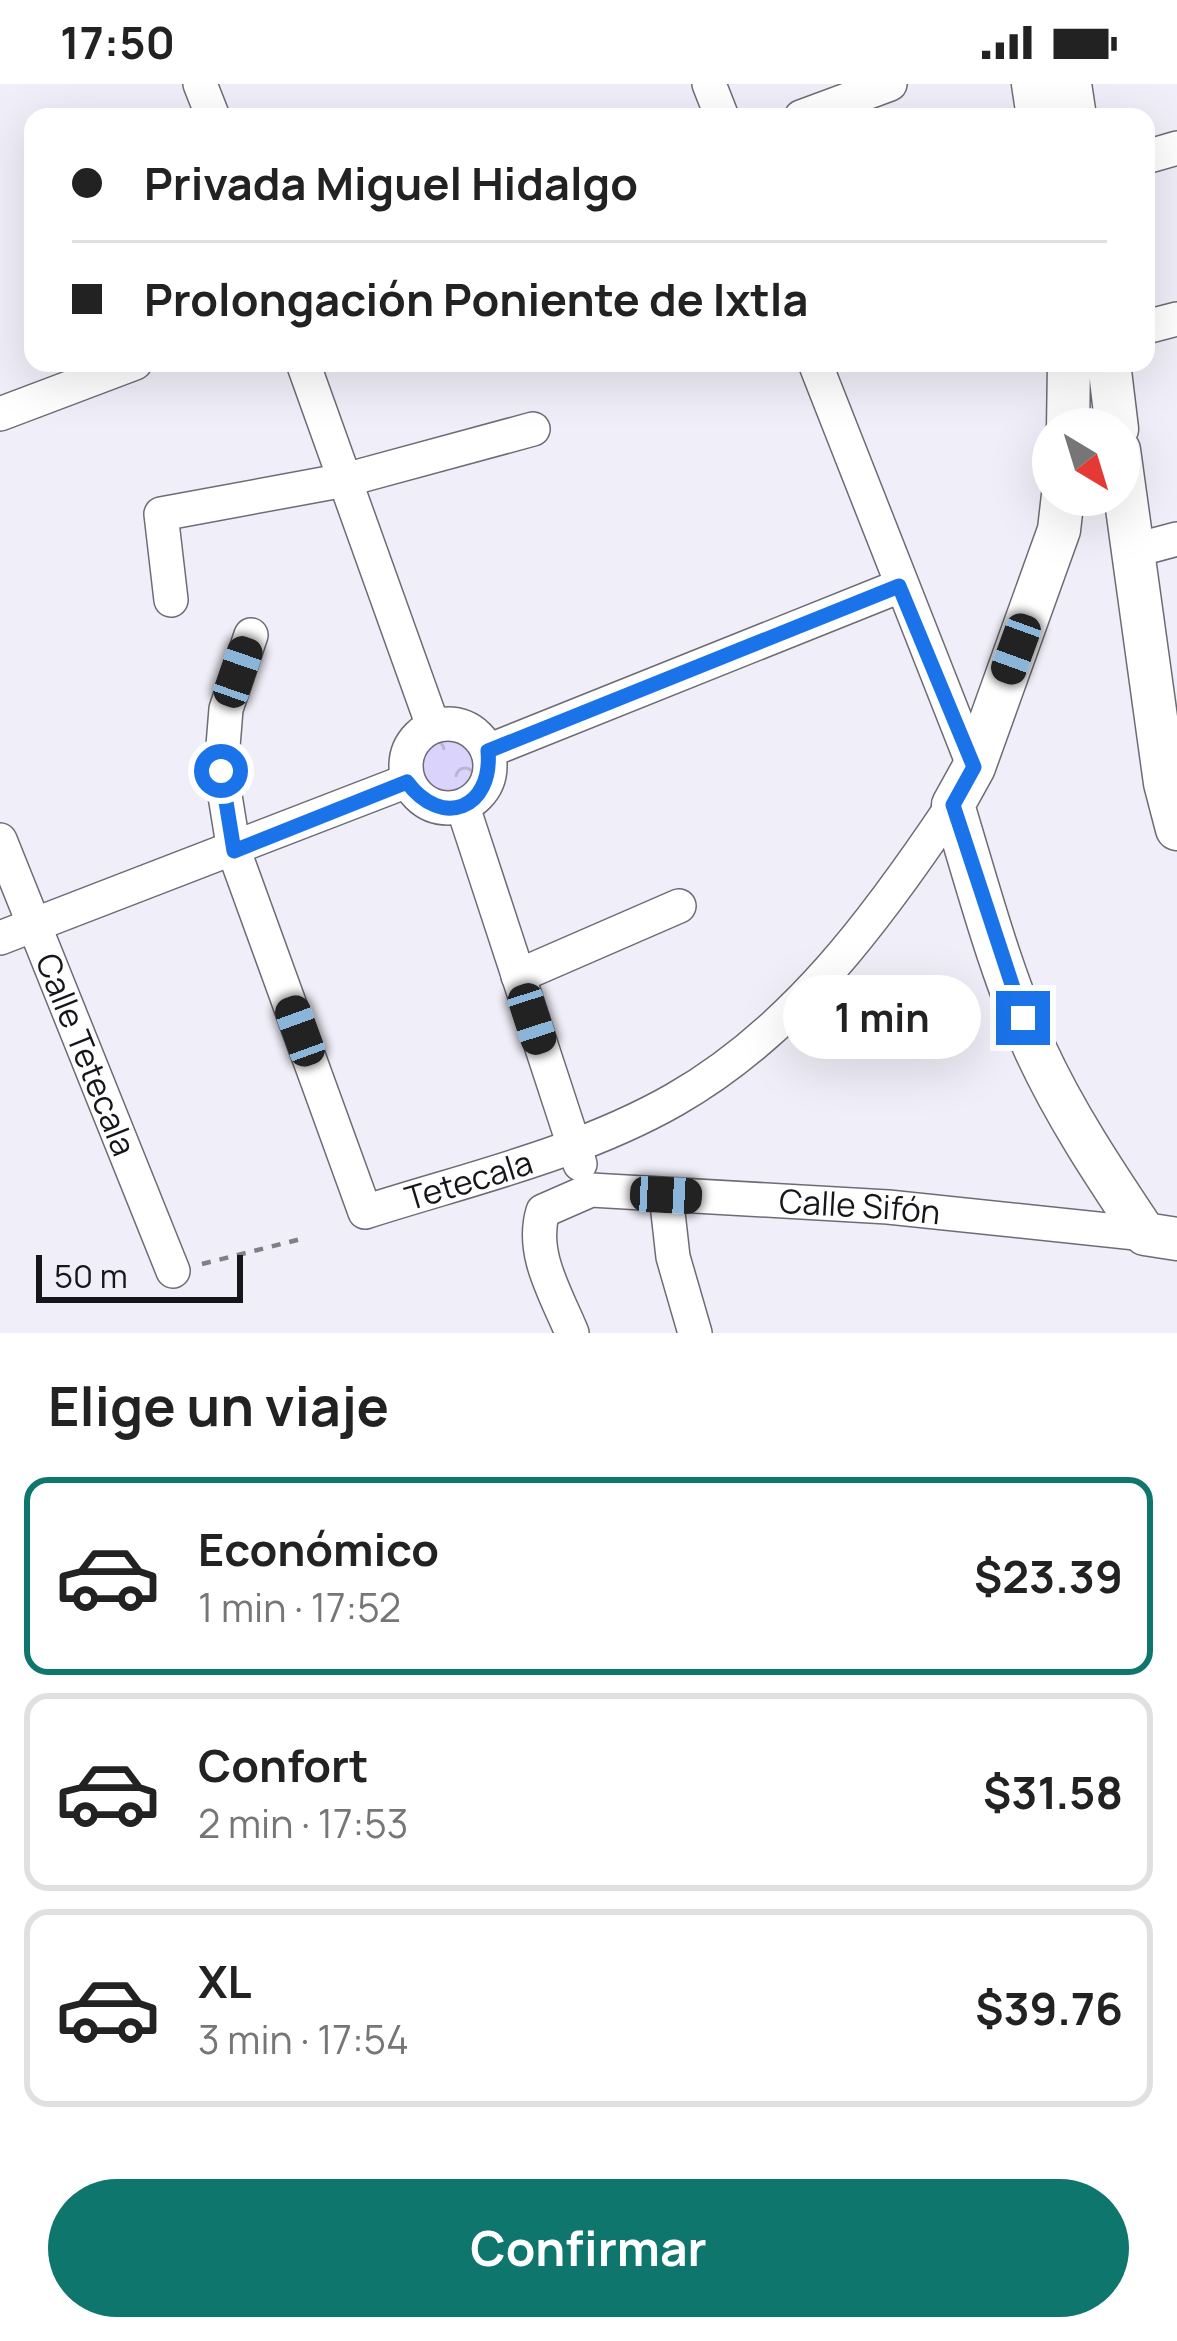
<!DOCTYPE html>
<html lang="es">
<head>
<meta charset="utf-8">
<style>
	:root { --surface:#fff; --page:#f6f6f6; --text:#222; --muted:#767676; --line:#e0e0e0; --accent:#0f766e }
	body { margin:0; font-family:Manrope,sans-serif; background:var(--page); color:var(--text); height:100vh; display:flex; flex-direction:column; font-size:45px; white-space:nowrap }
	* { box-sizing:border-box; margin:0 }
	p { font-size:39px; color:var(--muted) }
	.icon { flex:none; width:66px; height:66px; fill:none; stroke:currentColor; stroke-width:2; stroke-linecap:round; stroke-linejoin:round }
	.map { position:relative; height:1249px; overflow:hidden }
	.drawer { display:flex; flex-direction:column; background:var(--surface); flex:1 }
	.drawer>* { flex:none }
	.top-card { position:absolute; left:24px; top:24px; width:1131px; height:264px; border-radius:24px; box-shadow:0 12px 48px #0002; display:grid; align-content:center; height:264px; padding:0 48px; background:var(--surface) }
	.needle { width:78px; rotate:142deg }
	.buttons { position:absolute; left:1032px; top:324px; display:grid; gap:24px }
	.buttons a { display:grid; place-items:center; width:108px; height:108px; border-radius:50%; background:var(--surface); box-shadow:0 12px 48px #0002; font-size:60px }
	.scale { position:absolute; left:36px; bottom:30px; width:207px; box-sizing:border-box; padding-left:12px; border:6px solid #16161a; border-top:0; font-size:33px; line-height:42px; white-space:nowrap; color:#16161a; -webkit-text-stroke:9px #f0eff9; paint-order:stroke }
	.end { position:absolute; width:54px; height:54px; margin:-27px; border:15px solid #1a73e8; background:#fff; box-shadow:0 0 0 6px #fff }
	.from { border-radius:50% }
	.bubble { position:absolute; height:84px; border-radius:42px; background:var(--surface); box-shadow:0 12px 48px #0002; font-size:39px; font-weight:700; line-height:84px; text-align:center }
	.car { position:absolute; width:36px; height:72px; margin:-36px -18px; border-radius:15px; box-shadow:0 0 9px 3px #0007; background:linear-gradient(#222 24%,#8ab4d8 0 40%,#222 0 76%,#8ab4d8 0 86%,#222 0) }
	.top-card b { display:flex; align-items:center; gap:42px; height:114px; font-size:45px }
	.top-card b+b { border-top:3px solid var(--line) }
	.top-card i { width:30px; height:30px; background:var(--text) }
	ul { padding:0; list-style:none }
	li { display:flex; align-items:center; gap:36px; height:198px; margin:0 24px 18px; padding:0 24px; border:6px solid var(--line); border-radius:24px }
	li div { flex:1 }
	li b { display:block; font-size:45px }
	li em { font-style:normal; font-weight:700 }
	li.selected { border-color:var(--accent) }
	li>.icon { width:108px; height:108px; stroke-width:1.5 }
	h2 { padding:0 48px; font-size:54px; line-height:144px }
	.action { display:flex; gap:24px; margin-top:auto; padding:24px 48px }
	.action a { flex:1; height:138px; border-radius:72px; background:var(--accent); color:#fff; font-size:48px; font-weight:700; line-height:138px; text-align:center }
	.status { display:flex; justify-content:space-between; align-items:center; height:84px; padding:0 60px; background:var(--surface); direction:ltr }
	.status svg { height:33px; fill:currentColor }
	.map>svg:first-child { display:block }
	.park { fill:url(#park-crowns) }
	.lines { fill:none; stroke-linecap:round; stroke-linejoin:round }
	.minor-casing { stroke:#6d6c75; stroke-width:36 }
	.tertiary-casing { stroke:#6d6c75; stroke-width:45 }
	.path { stroke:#7f7f86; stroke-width:4.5; stroke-dasharray:9 9; stroke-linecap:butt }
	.minor { stroke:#fff; stroke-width:33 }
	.tertiary { stroke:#fff; stroke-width:42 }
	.route { stroke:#1a73e8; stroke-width:15 }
	.labels { text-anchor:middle; stroke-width:10; stroke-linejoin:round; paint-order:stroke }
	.street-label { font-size:33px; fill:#16161a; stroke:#f0eff9 }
</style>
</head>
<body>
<div class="status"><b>17:50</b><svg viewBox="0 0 49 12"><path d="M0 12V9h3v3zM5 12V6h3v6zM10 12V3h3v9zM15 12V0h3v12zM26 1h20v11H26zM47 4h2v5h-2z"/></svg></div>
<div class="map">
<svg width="1177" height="1249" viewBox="0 0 1177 1249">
	<defs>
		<pattern id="park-crowns" width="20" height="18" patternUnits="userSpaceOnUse" patternTransform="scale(3)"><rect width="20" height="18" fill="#dad4fd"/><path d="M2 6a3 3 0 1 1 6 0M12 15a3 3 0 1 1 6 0" fill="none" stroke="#bab5d8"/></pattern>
	</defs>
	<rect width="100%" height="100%" fill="#f0eff9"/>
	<path class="park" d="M405 682a43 43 0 1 1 86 0a43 43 0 1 1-86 0Z"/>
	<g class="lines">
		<g class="minor-casing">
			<g id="minor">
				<path d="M200 0 213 33"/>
				<path d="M709 0 722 33"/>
				<path d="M801 33 890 0"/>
				<path d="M1146 73 1177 64"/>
				<path d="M1146 243 1177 235"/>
				<path d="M303 279 433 642"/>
				<path d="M815 279 974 683"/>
				<path d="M0 330 135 279"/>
				<path d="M1132 467 1177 455"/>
				<path d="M171 516 161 430 345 396 533 345"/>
				<path id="s1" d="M251 551 226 625 221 687 234 767 365 1128C468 1095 579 1070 674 1016 794 948 878 833 953 721"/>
				<circle cx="448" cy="682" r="42"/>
				<path d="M488 667 900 502"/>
				<path d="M463 723 580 1080"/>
				<path id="s2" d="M0 756 173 1187"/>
				<path d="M0 854 407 697"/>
				<path d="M518 892 679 822"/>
				<path d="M666 1111 673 1173 695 1249"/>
				<path id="s3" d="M572 1249C556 1210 530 1169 543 1127L591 1106 888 1123 1145 1150"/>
			</g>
		</g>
		<g class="tertiary-casing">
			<path id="tertiary" d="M1033 0 1038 33
				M1070 0 1075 33
				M1109 279 1117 345
				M1068 345 1069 279
				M1119 366 1165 699 1177 745
				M1063 411 1059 446 974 683 953 721C978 803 1000 888 1036 967 1066 1032 1105 1090 1145 1150L1177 1155"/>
		</g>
		<path class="path" d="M202 1180 301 1155"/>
		<use href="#minor" class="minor"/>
		<use href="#tertiary" class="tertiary"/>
	</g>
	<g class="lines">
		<path class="route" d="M221 687 234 767 407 698C442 745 493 725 488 667L899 502 974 683 953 721 1023 934"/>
	</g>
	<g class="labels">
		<g class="street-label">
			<text dy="12" stroke="none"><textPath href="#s2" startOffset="231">Calle Tetecala</textPath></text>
			<text dy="12" stroke="none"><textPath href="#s1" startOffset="714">Tetecala</textPath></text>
			<text dy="12" stroke="none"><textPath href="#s3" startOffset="450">Calle Sifón</textPath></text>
		</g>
	</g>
</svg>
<div class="buttons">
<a><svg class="needle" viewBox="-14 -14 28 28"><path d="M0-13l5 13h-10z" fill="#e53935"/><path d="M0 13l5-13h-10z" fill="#767676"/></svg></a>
</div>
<div class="scale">50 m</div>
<i class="end from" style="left:221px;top:687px"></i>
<i class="end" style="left:1023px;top:934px"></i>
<div class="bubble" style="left:783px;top:891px;width:198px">1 min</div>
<i class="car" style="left:1016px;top:565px;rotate:200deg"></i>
<i class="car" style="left:238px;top:588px;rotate:19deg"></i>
<i class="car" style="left:532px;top:935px;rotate:162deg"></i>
<i class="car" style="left:300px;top:947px;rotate:340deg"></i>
<i class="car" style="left:666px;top:1111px;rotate:93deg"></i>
<div class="top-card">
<b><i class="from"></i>Privada Miguel Hidalgo</b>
<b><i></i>Prolongación Poniente de Ixtla</b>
</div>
</div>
<section class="drawer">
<h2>Elige un viaje</h2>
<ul>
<li class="selected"><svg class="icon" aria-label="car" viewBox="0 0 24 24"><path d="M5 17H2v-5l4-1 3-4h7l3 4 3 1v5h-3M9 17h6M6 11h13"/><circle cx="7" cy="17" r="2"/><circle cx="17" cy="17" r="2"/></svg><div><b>Económico</b><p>1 min · 17:52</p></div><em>$23.39</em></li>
<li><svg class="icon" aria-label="car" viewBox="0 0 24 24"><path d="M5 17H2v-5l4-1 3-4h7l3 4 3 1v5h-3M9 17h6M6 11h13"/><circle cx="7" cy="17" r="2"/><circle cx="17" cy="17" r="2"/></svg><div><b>Confort</b><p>2 min · 17:53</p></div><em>$31.58</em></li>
<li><svg class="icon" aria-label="car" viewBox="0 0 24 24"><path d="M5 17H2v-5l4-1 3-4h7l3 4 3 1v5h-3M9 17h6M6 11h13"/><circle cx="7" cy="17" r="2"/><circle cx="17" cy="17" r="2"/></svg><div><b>XL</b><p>3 min · 17:54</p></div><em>$39.76</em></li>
</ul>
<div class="action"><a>Confirmar</a></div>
</section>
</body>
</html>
